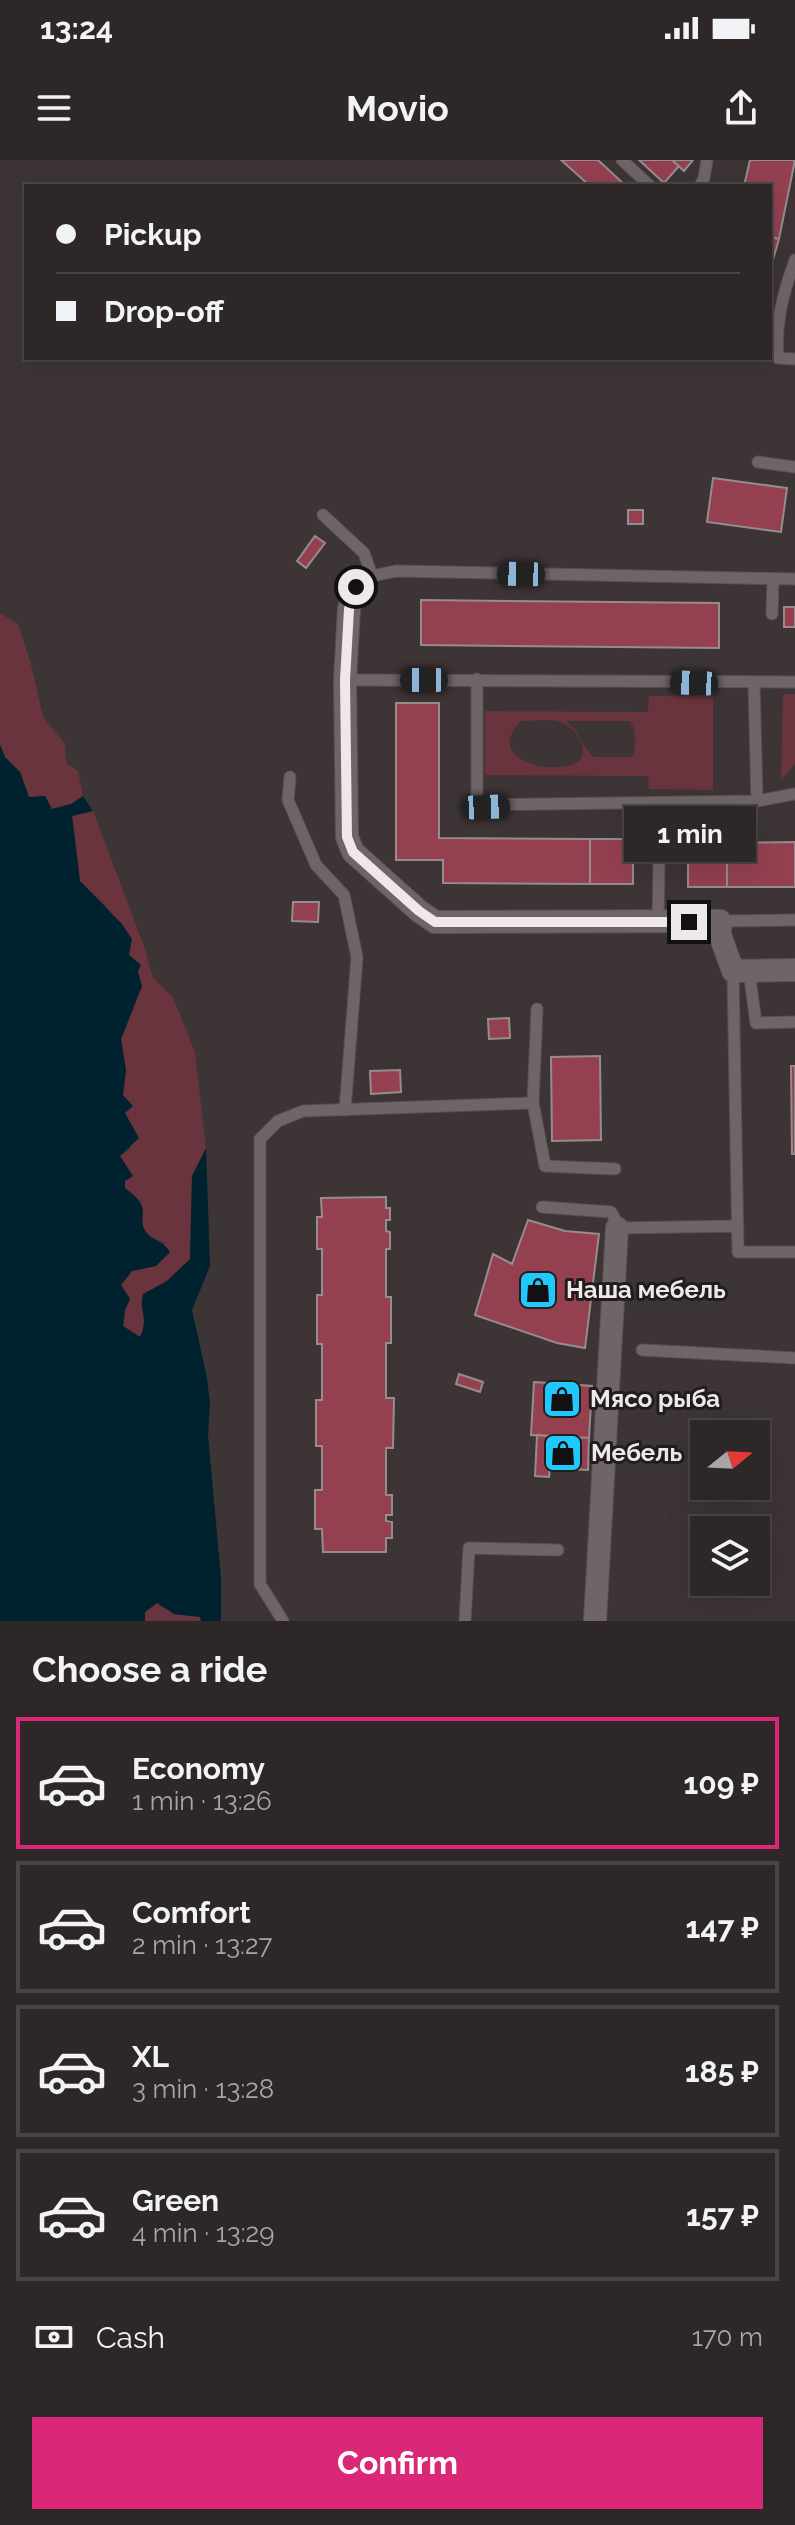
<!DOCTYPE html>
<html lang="en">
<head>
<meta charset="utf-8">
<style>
	:root { --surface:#2e2728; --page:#362f30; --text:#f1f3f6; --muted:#a7a5a8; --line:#494445; --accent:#db2777 }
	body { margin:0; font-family:Raleway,sans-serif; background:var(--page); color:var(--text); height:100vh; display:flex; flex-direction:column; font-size:30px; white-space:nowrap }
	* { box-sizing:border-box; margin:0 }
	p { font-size:26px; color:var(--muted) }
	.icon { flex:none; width:44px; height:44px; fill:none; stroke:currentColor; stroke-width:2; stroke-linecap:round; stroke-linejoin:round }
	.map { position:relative; height:1461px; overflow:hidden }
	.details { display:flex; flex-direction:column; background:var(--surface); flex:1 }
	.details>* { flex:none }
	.top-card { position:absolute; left:24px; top:24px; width:748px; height:176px; border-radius:0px; box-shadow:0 8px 32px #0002,0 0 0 2px var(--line); display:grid; align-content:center; height:176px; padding:0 32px; background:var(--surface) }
	.needle { width:52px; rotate:72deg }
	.buttons { position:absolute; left:690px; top:1260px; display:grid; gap:16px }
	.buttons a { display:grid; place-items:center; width:80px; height:80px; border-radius:0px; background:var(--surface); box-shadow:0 8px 32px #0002,0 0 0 2px var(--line); font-size:40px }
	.end { position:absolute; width:36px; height:36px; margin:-18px; border:10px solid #eee8e9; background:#111; box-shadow:0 0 0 4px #111 }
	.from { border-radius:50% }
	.bubble { position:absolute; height:56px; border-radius:0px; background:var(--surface); box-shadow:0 8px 32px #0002,0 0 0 2px var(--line); font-size:26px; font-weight:700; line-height:56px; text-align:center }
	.car { position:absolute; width:24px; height:48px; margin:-24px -12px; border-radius:10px; box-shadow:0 0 6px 2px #0007; background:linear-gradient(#222 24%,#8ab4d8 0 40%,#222 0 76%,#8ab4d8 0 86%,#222 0) }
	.top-card b { display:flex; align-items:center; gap:28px; height:76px; font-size:30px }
	.top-card b+b { border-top:2px solid var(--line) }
	.top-card i { width:20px; height:20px; background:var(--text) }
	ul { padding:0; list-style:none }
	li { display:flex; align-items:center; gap:24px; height:132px; margin:0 16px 12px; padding:0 16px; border:4px solid var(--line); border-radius:0px }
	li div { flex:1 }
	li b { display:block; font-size:30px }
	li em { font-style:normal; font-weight:700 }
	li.selected { border-color:var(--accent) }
	li>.icon { width:72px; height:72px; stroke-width:1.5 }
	h2 { padding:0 32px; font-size:36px; line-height:96px }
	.pay { display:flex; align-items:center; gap:20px; height:88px; padding:0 32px; font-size:30px }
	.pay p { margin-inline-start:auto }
	.cta { display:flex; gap:16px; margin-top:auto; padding:16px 32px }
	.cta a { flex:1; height:92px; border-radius:0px; background:var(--accent); color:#fff; font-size:32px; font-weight:700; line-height:92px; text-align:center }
	.status { display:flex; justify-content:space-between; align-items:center; height:56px; padding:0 40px; background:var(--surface); direction:ltr }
	.status svg { height:22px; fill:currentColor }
	header { display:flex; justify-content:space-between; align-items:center; height:104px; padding:0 32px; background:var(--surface); font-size:36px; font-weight:700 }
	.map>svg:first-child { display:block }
	.green { fill:#69343e; fill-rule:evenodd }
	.water { fill:#00222e }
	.building { fill:#944051; stroke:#968c8d; stroke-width:2 }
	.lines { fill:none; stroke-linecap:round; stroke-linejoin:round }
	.lane-casing { stroke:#595152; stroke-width:13 }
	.street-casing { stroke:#595152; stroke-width:24 }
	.lane { stroke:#6f6566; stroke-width:11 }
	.street { stroke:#6f6566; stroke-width:22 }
	.route { stroke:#eee8e9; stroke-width:10 }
	.labels { text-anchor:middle; stroke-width:6; stroke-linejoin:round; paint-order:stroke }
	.poi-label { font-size:24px; font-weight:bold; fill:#eee8e9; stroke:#211d1d; text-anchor:start }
</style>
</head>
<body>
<div class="status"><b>13:24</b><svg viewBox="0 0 49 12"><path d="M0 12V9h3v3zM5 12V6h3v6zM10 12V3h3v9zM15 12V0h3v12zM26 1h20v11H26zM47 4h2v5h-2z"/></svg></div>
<header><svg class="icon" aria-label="menu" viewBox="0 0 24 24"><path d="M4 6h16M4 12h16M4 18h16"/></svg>Movio<svg class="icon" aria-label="share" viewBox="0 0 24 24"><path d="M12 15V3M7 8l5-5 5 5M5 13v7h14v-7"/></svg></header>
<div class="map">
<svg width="795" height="1461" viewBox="0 0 795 1461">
	<rect width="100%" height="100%" fill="#3d3435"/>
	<path class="green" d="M0 453 18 464 32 508 43 557 65 584 66 603 78 611 83 636 71 644 52 649 29 637 20 612 5 597 0 585Z
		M783 534H795V604L781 620Z
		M713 535V630L649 629 648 616 485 615V551L648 552 649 536ZM521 561C533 561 547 559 558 561 576 565 597 597 571 605 543 614 485 597 521 561ZM566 561H630C636 569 637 589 632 597H594L586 589 576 571Z
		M93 651 145 789 153 818 173 837 195 892 206 988 192 1016 190 1099 167 1121 143 1135 141 1144 146 1161 140 1177 123 1166 125 1150 130 1139 121 1125 132 1111 156 1106 165 1083 149 1076 141 1064 142 1047 137 1039 124 1028 125 1021 120 996 130 989 123 935 126 910 121 879 142 826 105 745 80 721 72 655Z
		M157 1443 174 1454 201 1457V1461H145V1452Z"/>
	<path class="water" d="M0 585 5 597 20 612 29 637 45 636 52 649 71 644 83 636 93 651 72 656 80 721 122 764 132 779 129 795 141 805 138 812 142 826 121 879 126 910 123 935 133 946 125 953 139 978 120 996 133 1016 125 1021V1028C131 1033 140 1039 142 1047 145 1057 139 1062 146 1072 153 1081 164 1081 170 1092L156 1106 132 1111 121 1125 130 1139 125 1150 123 1166 140 1177C149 1157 139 1153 143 1134L167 1121 190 1099 192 1016 206 988 210 1106 192 1150 207 1218 210 1244 208 1275 221 1418V1461H201L200 1457 174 1454 157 1443 145 1452V1461H0Z"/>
	<path class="building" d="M561 0H598L626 26H590Z
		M639 0H672L679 6 664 23Z
		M672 0H693L684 11Z
		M750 0H795L779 79 770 77V26H744Z
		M770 77 779 79 770 110Z
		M713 318 787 328 781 372 707 362Z
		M628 350H643V364H628Z
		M315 376 325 383 306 408 297 401Z
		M421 440 719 443V488L421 485Z
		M784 447H795V467H784Z
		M396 543H439V678L590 679V724L443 723V700H396Z
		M590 679H633V724H590Z
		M795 682V727H727V683Z
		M688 683H727V727H688Z
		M293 742H319L318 762 292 761Z
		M509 858 510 878 489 879 488 859Z
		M600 896 601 980 552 981 551 897Z
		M791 906H795V994H792Z
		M400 910 401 932 371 934 370 911Z
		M386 1037V1048H390V1060H386V1071L390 1072V1089H386V1137H391V1183H386V1238H394L393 1288H386V1335H392V1355H386V1361L392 1362V1378H386V1392H323L322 1369H315V1330H322V1286H316V1240H322V1184H317V1135H322V1089H317V1057H322L321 1038Z
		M528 1060 565 1071 599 1074 585 1188 557 1183 475 1155 493 1094 512 1104Z
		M459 1214 483 1222 480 1232 456 1224Z
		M534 1222 592 1226 589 1278 531 1275Z
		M537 1275 589 1278 588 1310 550 1308 549 1317 535 1316Z"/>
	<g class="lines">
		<g class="lane-casing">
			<path id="lane" d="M622 0 650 26
				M700 26 704 18 707 0
				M795 100C783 133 775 164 778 198L795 199
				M758 302 795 307
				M323 355 364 393 372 416
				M356 427 372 416 396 411 795 419
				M772 454 773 419
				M477 519V638L479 645 757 641 795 634
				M345 520 795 522
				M754 522 757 641
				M290 617 288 640 316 705 344 735 357 797 345 950
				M720 761 795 760
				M658 762 660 643
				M733 811 738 1092H795
				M749 811 756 863 795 862
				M537 849 533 943 545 1006 615 1009
				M542 1047 611 1052 615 1059 617 1068 738 1066
				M642 1190 795 1198
				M283 1461 260 1424V979L278 961 303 951 533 943
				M465 1461 469 1388 558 1390"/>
		</g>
		<g class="street-casing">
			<path id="street" d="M356 427 349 449 345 520 347 677 353 692 419 751 435 762 720 761V775L733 811 795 810
				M595 1461 617 1068"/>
		</g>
		<use href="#lane" class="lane"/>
		<use href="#street" class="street"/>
	</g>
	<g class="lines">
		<path class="route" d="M356 427 349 449 345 520 347 677 353 692 419 751 435 762H689"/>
	</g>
	<defs>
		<g id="shop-square" transform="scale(2)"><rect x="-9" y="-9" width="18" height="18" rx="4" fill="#1fc9fd" stroke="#211d1d"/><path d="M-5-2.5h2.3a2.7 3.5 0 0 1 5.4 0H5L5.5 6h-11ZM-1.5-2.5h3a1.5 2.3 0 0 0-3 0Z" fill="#111"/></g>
	</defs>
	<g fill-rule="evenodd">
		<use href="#shop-square" x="538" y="1130"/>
		<use href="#shop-square" x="562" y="1239"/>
		<use href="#shop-square" x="563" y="1293"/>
	</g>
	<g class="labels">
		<g class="poi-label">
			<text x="566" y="1138">Наша мебель</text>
			<text x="590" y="1247">Мясо рыба</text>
			<text x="591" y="1301">Мебель</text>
		</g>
	</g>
</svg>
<div class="buttons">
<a><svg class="needle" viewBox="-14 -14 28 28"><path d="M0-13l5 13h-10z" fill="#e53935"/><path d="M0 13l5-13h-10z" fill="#a7a5a8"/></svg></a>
<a><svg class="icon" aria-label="layers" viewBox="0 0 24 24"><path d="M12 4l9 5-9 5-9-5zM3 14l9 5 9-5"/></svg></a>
</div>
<i class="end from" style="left:356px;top:427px"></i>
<i class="end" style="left:689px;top:762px"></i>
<div class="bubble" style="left:624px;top:646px;width:132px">1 min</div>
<i class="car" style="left:521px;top:414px;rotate:271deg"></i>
<i class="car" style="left:424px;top:520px;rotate:270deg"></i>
<i class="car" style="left:694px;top:523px;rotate:272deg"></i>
<i class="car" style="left:486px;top:647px;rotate:88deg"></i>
<div class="top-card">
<b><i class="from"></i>Pickup</b>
<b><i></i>Drop-off</b>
</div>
</div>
<section class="details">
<h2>Choose a ride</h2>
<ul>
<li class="selected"><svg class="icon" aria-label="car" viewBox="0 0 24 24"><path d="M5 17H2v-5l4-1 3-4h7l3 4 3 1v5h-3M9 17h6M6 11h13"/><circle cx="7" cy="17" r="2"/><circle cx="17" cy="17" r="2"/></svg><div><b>Economy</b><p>1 min · 13:26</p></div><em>109 ₽</em></li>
<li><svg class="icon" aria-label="car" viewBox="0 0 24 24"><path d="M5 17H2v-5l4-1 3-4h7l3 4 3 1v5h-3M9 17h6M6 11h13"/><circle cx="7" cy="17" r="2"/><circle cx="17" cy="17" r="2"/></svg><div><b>Comfort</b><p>2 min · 13:27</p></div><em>147 ₽</em></li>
<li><svg class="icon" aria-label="car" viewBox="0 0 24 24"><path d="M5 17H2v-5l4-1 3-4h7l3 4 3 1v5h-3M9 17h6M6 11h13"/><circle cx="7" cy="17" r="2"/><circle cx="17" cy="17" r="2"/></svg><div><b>XL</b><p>3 min · 13:28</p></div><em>185 ₽</em></li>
<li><svg class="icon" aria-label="car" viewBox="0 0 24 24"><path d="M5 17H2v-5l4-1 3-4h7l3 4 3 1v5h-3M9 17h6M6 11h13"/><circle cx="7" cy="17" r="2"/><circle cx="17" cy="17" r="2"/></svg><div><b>Green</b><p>4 min · 13:29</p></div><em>157 ₽</em></li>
</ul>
<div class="pay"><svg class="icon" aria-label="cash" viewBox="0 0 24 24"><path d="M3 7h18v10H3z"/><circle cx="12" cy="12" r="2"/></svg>Cash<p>170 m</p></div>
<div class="cta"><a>Confirm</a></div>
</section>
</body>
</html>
